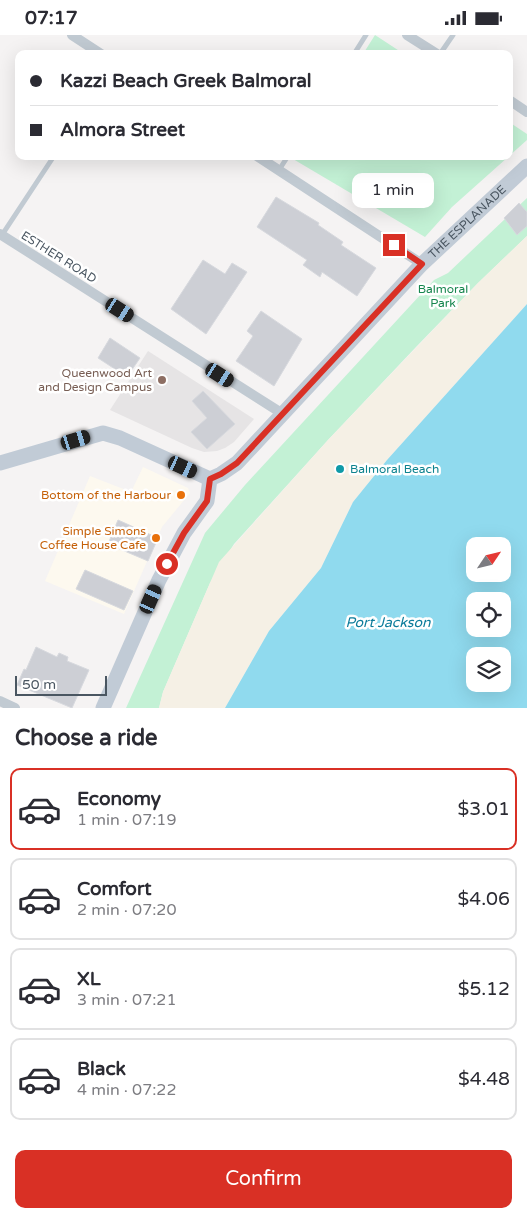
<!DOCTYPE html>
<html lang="en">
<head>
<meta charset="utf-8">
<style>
	:root { --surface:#fff; --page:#f2f2f3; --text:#2b2b33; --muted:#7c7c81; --line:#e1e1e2; --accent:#d93025 }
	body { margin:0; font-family:"Varela Round",sans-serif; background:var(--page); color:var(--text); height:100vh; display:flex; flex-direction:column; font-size:19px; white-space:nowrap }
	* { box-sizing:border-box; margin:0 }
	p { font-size:16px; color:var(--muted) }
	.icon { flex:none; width:28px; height:28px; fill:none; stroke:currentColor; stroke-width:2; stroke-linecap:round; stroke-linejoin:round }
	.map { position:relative; height:673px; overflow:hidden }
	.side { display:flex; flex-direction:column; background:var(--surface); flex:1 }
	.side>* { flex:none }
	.banner { position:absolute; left:15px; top:15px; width:498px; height:110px; border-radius:10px; box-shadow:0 5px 20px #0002; display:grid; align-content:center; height:110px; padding:0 15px; background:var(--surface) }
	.needle { width:32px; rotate:55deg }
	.controls { position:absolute; left:466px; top:502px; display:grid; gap:10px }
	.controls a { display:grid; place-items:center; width:45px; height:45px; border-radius:10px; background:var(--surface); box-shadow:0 5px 20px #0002; font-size:25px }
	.scale { position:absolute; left:15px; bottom:12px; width:92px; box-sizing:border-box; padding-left:5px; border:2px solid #4a5661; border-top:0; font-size:14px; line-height:18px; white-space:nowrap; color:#4a5661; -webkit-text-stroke:4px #fff; paint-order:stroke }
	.end { position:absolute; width:22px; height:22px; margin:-11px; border:6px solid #d93025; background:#fff; box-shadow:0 0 0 2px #fff }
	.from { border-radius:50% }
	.bubble { position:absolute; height:35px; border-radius:10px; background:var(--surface); box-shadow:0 5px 20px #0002; font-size:16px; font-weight:600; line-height:35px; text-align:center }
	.car { position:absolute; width:15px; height:30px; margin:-15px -8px; border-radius:6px; box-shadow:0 0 4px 1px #0007; background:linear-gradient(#222 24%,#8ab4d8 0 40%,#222 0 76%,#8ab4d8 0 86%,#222 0) }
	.banner b { display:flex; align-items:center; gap:18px; height:48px; font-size:19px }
	.banner b+b { border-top:1px solid var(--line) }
	.banner i { width:12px; height:12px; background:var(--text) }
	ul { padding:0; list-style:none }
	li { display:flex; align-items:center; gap:15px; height:82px; margin:0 10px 8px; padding:0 5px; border:2px solid var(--line); border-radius:10px }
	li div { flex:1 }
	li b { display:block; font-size:19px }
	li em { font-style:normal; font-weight:600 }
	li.active { border-color:var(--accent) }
	li>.icon { width:45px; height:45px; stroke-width:1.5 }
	h2 { padding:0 15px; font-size:22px; line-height:60px }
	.primary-button { display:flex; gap:10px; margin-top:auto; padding:10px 15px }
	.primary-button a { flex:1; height:58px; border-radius:10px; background:var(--accent); color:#fff; font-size:20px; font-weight:600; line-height:58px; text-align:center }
	.status { display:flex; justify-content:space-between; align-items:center; height:35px; padding:0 25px; background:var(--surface); direction:ltr }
	.status svg { height:14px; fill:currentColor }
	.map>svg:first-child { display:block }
	.commercial { fill:#fdf9ef }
	.education { fill:#e6e4e5 }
	.green { fill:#c3f1d5 }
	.sand { fill:#f5f0e5 }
	.water { fill:#90daee; fill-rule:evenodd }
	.building { fill:#cdcfd5; stroke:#d7d9de }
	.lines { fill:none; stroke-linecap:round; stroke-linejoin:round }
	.lane { stroke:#c1cad2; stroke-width:5 }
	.street { stroke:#c1cad2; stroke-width:10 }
	.secondary { stroke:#c1cbd6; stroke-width:15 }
	.route { stroke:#d93025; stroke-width:6 }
	.education-dot { fill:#8d6e63; stroke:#fff; stroke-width:2 }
	.culture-dot { fill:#0f9aa8; stroke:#fff; stroke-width:2 }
	.food-dot { fill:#e8710a; stroke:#fff; stroke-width:2 }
	.labels { text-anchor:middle; stroke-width:5; stroke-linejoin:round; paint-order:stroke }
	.street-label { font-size:12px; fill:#4a5661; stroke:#fff }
	.park-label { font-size:12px; fill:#17864f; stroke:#fff }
	.education-label { font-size:12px; fill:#785e54; stroke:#fff; text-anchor:end }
	.culture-label { font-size:12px; fill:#0d838f; stroke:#fff; text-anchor:start }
	.food-label { font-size:12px; fill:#c56008; stroke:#fff; text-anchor:end }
	.water-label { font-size:14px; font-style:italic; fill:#0c7c9b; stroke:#fff }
</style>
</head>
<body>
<div class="status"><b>07:17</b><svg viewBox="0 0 49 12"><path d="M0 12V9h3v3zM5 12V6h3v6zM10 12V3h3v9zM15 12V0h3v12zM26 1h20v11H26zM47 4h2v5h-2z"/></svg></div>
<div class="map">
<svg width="527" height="673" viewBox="0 0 527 673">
	<rect width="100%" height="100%" fill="#f5f3f3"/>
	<path class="commercial" d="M143 432 188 453 190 458 162 492 124 579 45 546 90 441 131 457Z"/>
	<path class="education" d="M148 316 254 384 234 407 225 413 217 416 204 417 192 413 110 375Z"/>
	<path class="green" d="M375 0 404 19H363Z
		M509 87 527 99V105L452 172 425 202 293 124 295 121H509Z
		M527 163V201L478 248 416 312 328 405 234 509 210 548 163 657 159 673H126L205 498 245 450 434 245 448 238Z"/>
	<path class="sand" d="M527 201V269L387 425 353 467 321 533 269 596 225 673H159L163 657 219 527 328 405 478 248Z"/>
	<path class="water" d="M527 269V673H225L269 596 321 533 353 467 387 425ZM475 511H502V539H475ZM475 566H502V594H475ZM475 621H502V649H475Z"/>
	<path class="building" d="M276 162 319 188 318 190 343 207 341 210 376 233 357 261 322 237 320 242 303 230 307 225 257 192Z
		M519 168 527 177V191L517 200 504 183Z
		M203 225 225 239 232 228 247 237 206 299 171 274Z
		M261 276 302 304 274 351 236 326 253 301 247 296Z
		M110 303 140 323 127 342 98 323Z
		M203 356 235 389 207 414 191 397 207 383 192 366Z
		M118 485 158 503 148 526 108 509Z
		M85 535 133 556 124 575 76 554Z
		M36 612 57 622 59 618 68 622 67 626 89 635 72 673 17 650 24 634 26 635Z"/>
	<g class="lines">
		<path class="lane" d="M354 19 366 0
			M440 19 453 0
			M279 135 288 121
			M2 200 54 121"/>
		<path class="street" d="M72 0 101 19
			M407 0 437 19
			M509 65 527 77
			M257 121 422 229
			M0 199 283 379
			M0 666 15 673"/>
		<g class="secondary">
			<path d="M0 428 103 398 120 403 210 444"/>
			<path id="s1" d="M210 444 221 439 237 428 422 229 527 131"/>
			<path d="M103 673 159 545 184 498 207 466 210 444"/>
		</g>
	</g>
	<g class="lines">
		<path class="route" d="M167 529 184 498 207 466 210 444 221 439 237 428 422 229 394 210"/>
	</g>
	<circle class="education-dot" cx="162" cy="345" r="5"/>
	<circle class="culture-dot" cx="340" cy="434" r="5"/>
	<g class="food-dot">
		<circle cx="181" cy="460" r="5"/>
		<circle cx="156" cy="503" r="5"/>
	</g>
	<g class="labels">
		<g class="street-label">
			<text dy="4" stroke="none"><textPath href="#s1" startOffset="365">THE ESPLANADE</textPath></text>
			<text transform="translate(59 222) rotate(32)" y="4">ESTHER ROAD</text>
		</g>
		<g class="park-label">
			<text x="443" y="258">Balmoral<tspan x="443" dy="14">Park</tspan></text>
		</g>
		<g class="education-label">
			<text x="152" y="342">Queenwood Art<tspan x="152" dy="14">and Design Campus</tspan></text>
		</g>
		<g class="culture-label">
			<text x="350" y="438">Balmoral Beach</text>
		</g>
		<g class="food-label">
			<text x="171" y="464">Bottom of the Harbour</text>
			<text x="146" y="500">Simple Simons<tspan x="146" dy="14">Coffee House Cafe</tspan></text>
		</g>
		<g class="water-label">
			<text x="388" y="592">Port Jackson</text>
		</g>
	</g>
</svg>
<div class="controls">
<a><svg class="needle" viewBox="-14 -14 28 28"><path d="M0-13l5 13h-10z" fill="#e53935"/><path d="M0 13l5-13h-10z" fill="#7c7c81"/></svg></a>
<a><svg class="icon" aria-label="locate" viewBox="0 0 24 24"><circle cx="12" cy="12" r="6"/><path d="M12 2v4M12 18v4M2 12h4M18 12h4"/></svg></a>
<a><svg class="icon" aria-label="layers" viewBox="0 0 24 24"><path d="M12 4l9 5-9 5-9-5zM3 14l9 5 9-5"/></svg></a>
</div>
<div class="scale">50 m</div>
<i class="end from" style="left:167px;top:529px"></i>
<i class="end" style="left:394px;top:210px"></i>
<div class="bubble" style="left:352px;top:138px;width:82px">1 min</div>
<i class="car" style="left:120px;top:275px;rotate:122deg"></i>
<i class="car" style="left:220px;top:340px;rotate:122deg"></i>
<i class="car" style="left:76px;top:405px;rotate:73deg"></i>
<i class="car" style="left:183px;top:432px;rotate:115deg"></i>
<i class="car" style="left:151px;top:564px;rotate:24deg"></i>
<div class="banner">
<b><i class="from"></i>Kazzi Beach Greek Balmoral</b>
<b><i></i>Almora Street</b>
</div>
</div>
<section class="side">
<h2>Choose a ride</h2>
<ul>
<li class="active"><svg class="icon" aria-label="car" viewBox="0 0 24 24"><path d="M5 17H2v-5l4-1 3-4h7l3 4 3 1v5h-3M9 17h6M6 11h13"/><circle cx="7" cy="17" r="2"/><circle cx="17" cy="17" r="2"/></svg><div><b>Economy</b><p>1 min · 07:19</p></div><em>$3.01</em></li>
<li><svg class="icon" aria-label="car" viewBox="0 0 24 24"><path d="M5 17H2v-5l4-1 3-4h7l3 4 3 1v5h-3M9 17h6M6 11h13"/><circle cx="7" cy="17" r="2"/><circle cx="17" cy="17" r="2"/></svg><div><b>Comfort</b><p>2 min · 07:20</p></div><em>$4.06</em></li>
<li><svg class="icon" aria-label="car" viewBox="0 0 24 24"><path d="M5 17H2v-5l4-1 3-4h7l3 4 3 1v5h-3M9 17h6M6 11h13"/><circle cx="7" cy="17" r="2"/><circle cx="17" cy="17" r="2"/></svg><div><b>XL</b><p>3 min · 07:21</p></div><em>$5.12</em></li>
<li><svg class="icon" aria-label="car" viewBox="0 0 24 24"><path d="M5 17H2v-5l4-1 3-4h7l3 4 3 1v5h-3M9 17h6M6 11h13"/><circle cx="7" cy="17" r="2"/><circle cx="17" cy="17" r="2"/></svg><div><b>Black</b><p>4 min · 07:22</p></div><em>$4.48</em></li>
</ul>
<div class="primary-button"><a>Confirm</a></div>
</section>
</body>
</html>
